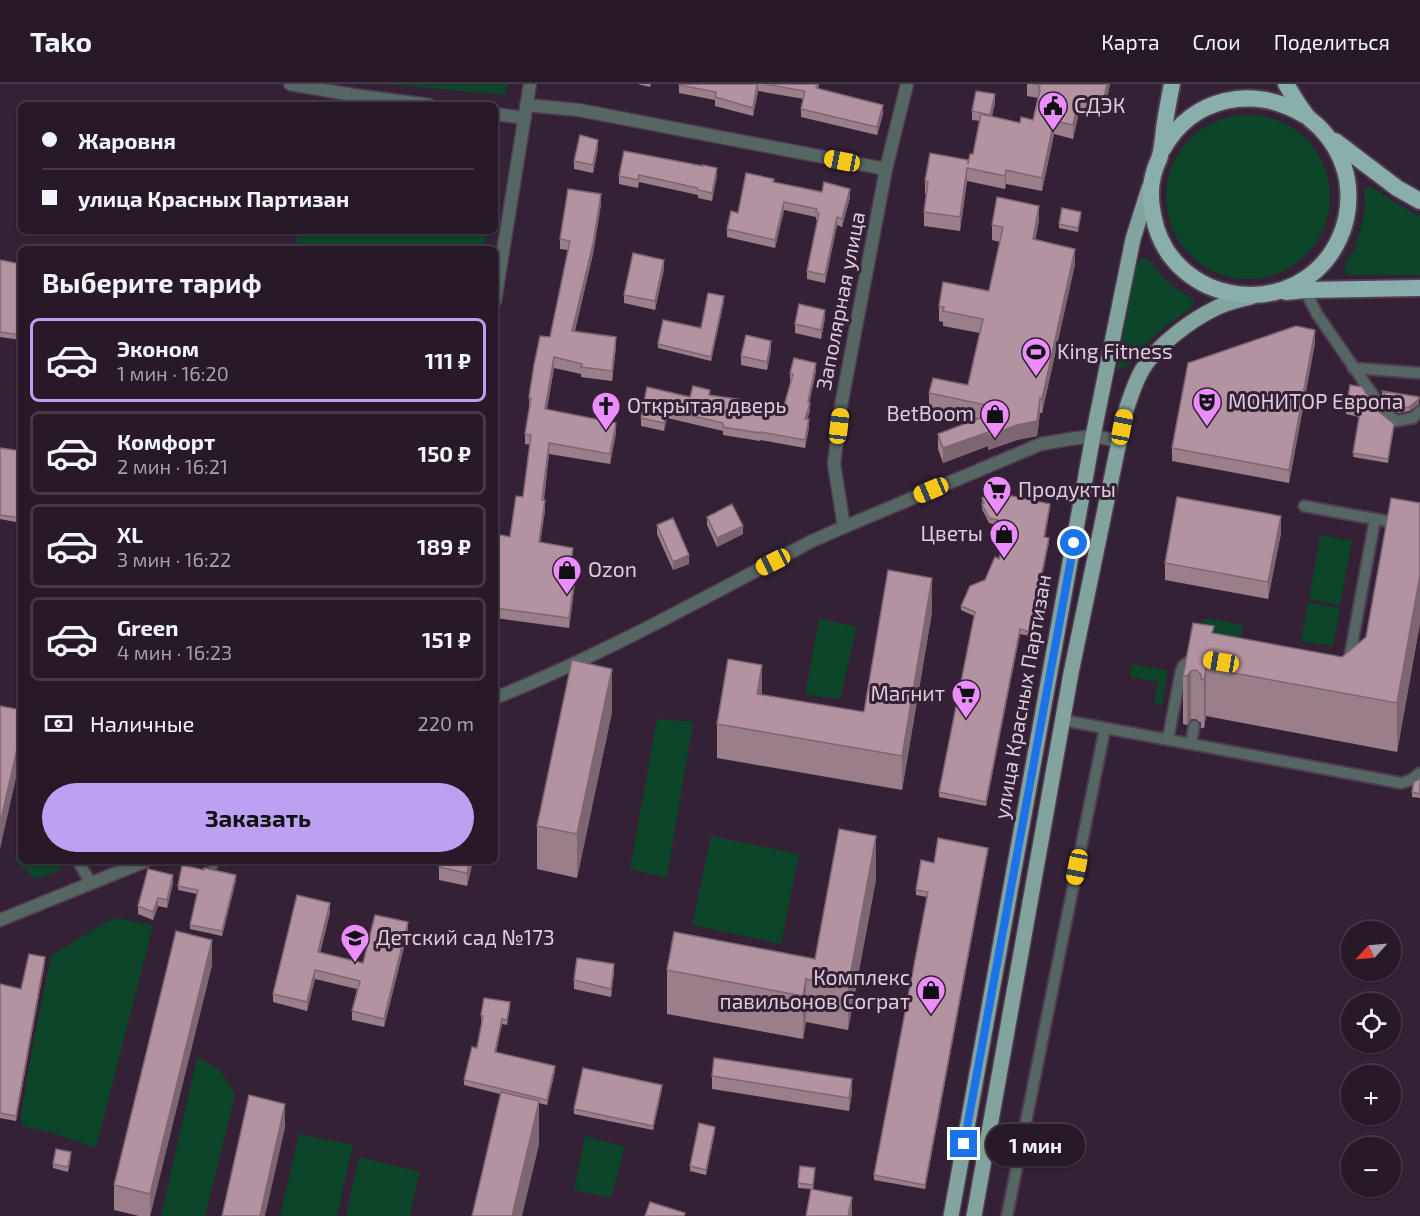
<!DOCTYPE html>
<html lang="ru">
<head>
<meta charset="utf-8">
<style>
	:root { --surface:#281928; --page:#342634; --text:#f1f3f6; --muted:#a5a0a8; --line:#443845; --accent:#bca0f2 }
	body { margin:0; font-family:"Exo 2",sans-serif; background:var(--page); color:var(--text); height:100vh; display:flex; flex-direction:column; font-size:22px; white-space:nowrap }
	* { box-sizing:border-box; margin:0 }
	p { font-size:20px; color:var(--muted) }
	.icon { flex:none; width:33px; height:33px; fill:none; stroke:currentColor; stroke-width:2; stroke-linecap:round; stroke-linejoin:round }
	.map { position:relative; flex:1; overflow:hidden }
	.details { position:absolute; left:18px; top:162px; width:480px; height:618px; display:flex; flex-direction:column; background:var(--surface); border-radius:9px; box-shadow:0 2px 4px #0004,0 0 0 2px var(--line) }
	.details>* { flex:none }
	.top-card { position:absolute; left:18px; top:18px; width:480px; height:132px; border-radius:9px; box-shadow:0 2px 4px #0004,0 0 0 2px var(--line); display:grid; align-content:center; height:132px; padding:0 24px; background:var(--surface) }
	.needle { width:39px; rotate:244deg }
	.controls { position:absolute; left:1341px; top:837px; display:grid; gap:12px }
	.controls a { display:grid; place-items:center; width:60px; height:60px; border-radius:50%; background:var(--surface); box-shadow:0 2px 4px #0004,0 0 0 2px var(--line); font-size:30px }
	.end { position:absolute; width:27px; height:27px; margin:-14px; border:8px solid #1a73e8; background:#fff; box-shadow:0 0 0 3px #fff }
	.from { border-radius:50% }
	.bubble { position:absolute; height:42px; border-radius:21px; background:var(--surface); box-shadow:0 2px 4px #0004,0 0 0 2px var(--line); font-size:20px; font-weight:700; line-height:42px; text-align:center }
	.car { position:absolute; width:18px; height:36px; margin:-18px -9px; border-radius:8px; box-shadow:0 0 4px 2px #0007; background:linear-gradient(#f5c518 24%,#345 0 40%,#f5c518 0 76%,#345 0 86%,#f5c518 0) }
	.top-card b { display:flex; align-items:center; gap:21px; height:57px; font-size:22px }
	.top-card b+b { border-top:2px solid var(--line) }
	.top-card i { width:15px; height:15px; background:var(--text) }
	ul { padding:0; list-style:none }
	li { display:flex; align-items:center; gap:18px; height:84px; margin:0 12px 9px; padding:0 12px; border:3px solid var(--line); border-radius:9px }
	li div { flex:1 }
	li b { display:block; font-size:22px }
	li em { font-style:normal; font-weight:700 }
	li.on { border-color:var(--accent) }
	li>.icon { width:54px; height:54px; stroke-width:1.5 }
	h2 { padding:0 24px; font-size:27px; line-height:72px }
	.pay { display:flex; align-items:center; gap:15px; height:66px; padding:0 24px; font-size:22px }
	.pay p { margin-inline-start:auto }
	.button { display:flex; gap:12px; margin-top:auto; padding:12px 24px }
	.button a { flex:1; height:69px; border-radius:36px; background:var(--accent); color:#111; font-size:24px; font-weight:700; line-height:69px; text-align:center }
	header { display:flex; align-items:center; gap:36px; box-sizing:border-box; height:84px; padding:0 30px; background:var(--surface); border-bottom:2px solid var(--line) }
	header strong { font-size:28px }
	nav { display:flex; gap:33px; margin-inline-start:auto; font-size:21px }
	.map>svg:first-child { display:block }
	.green { fill:#0c4529 }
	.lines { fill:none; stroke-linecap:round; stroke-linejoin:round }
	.service-casing { stroke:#503d4f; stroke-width:14 }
	.minor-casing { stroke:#503d4f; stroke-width:15 }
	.tertiary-casing { stroke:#503d4f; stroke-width:15 }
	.primary-casing { stroke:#503d4f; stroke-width:18 }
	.trunk-casing { stroke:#503d4f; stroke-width:20 }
	.service { stroke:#566664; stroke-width:10 }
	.minor { stroke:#566664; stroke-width:12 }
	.tertiary { stroke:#566664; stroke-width:12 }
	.primary { stroke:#82a39e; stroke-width:15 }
	.trunk { stroke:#8aafaa; stroke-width:16 }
	.wall { fill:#9a7e8a }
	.shaded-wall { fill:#7d6671 }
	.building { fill:#b392a1; stroke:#7d6671; stroke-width:1.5 }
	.route { stroke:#1a73e8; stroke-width:8 }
	.labels { text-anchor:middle; stroke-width:6; stroke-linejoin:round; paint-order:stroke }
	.poi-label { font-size:21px; fill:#dbceda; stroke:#352135; text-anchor:start }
	.street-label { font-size:21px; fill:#dbceda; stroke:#352135 }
</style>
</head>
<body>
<header>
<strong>Tako</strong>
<nav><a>Карта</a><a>Слои</a><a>Поделиться</a></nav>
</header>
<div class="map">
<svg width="1420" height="1132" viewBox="0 0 1420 1132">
	<rect width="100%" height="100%" fill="#352135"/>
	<path class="green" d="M386 0H509L504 11Z
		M1166 113a82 82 0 1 1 164 0a82 82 0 1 1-164 0Z
		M1372 103 1401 122 1420 132V191H1347C1345 187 1344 187 1345 182 1346 176 1351 171 1354 166 1361 147 1367 124 1364 104Z
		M299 147H487L484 165H296Z
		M1144 174 1149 176C1161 194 1176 206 1195 216L1192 223 1167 241 1143 262 1124 285 1117 284 1136 182 1139 177Z
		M1320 451 1352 457 1340 521 1309 515Z
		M1308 518 1340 524 1333 562 1301 557Z
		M1203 534 1243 541 1240 557 1200 549Z
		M819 535 857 543 840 615 805 610Z
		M1132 580 1168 587 1162 621 1154 620 1158 598 1130 593Z
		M657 635 693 638 667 794 630 785Z
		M21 749V777H62L60 786 36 795 15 777Z
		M711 752 799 770 781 860 692 841Z
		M117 834 153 842 96 1064 53 1049 22 1042 21 1030 32 965 51 872 104 839Z
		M197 973 220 986 235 1011 205 1132H161Z
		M299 1050 353 1061 337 1132H280Z
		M585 1052 625 1063 611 1114 574 1106Z
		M359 1073 420 1088 410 1132H346Z"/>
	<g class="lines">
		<g class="service-casing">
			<path id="service" d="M1305 206 1317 230 1384 327 1396 337 1413 334 1420 327
				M1353 284 1420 289
				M1304 422 1375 435
				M1349 577 1375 435 1420 443
				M1062 636 1401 699 1411 696 1420 689
				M1168 655 1181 587 1184 581 1195 574
				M1191 660 1194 642
				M78 777 91 800
				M213 780 214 777
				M1007 1132 1105 644"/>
		</g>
		<g class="minor-casing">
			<path id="minor" d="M526 21 579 26 886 85
				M844 443 834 380 841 322 886 85 907 0
				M0 836 146 777"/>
		</g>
		<g class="tertiary-casing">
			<path id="tertiary" d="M290 0 353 11 429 21
				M495 30 525 34
				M495 217 530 0
				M495 614C604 570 708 512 812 457L844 443 1041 360 1070 355 1093 352 1119 357"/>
		</g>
		<g class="primary-casing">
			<path id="primary" d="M951 1132 1093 352 1133 155 1149 104
				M974 1132 1071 589 1125 329C1130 315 1134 300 1142 286 1156 262 1191 236 1216 224 1227 218 1239 216 1251 213"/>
		</g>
		<g class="trunk-casing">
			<path id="trunk" d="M1172 0C1169 15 1166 30 1164 45 1163 54 1162 64 1160 72 1159 76 1156 81 1155 85 1150 99 1150 115 1153 130 1169 225 1301 241 1340 153 1348 135 1350 114 1347 95 1343 75 1333 57 1319 43 1315 39 1309 35 1306 31 1298 21 1292 10 1286 0
				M1335 57 1397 104 1420 117
				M1163 65C1192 13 1254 0 1304 31
				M1286 208 1305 206 1420 204"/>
		</g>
		<use href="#service" class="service"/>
		<use href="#minor" class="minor"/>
		<use href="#tertiary" class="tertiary"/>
		<use href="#primary" class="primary"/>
		<use href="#trunk" class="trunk"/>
	</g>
	<path class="wall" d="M637 0H651L650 3Z
		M679 0H819L818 5 883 30 877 51 801 33V25L804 15 758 7 753 32 715 22V16L679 9Z
		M1027 0H1110L1103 33 1079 28 1073 55 1054 50 1042 107 1006 100 1005 105 967 97 960 147 924 142V128L927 111 925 110V97L968 76 973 70 980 37 972 36V27L995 19 992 32 1020 39 1033 36 1038 14 1027 12Z
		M598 64 593 89 574 85V77Z
		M624 67 717 91 712 117 698 114V111L639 98 638 104 619 100V92Z
		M774 98 850 113 842 143 837 141 825 199 807 195V187L818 136H816V133L784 126 775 164 727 153V145L738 129Z
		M601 120 593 170 575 247 616 263 612 297 581 293V290L554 284 547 325 616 349 610 380 549 370 544 416 545 426 540 458 573 474 572 480 576 491 569 544 495 534V450L510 453 523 413 530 361 525 360V350L530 323H529V313L550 253 568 166 560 165V155Z
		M1081 132 1078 148 1059 144V140Z
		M1039 136 1035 156 1075 180 1042 329H1040L1037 352 1017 356 988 366V362L943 379 938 365V350L978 335 929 324V309L968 301 980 249 943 242V238L939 237V222L989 207 1000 158 992 156V141Z
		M0 176 21 180V256L0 253Z
		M664 185 655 226 624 219V211Z
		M724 217 711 277 658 264V260L701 244Z
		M825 234 821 255 795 249V240Z
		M1315 259 1289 399 1172 377V364Z
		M771 266 767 286 741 281V272Z
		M816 287 809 319 810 327 807 335 809 343 805 364 760 356V357L723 351V347L667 334 664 347 641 342V334L710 311 784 322 791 298 790 297V289Z
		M1382 307 1419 313V320L1409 327 1398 329 1390 322 1382 311Z
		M1346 326 1378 327 1394 344 1388 379 1353 373 1359 333 1346 330Z
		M0 364 21 367V439L0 435Z
		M982 414 1050 424 1045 453 1049 458 1030 552 1020 550 986 722 939 713V708L974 532 961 526V522L985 496 999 475 1008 444 989 439 982 425Z
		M1420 419V539L1397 668 1206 632 1204 644H1201V639L1196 635H1191L1187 641 1183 640V592L1214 549 1342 573 1366 553Z
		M707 433 743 450 717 463 707 441Z
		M657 441 689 480 673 486 657 450Z
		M1281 449 1268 515 1165 496V479Z
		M932 528 902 706 717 674V640L762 611 864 628Z
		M21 545V569L17 568Z
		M612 628 577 794 537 785V742Z
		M1420 695V714L1412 713V708Z
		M988 768 925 1105 874 1096V1091L927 813 916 811V806L934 779Z
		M473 777 467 802 439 796V783Z
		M876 795 848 946 806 938 803 955 667 930V886L815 875Z
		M236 796 222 852 190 845V841L197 810 178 806V802Z
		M173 799 167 824 158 822 153 836 138 830V822Z
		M330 828 320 869 363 879 408 847 384 943 352 936V927L357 905 315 895 307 927 273 918V910Z
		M45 878 16 1037 0 1034V900L21 905Z
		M212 881 150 1132H139L114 1126V1101Z
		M614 888 611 913 574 905V896Z
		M510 923 507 941 502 940 496 968 555 987 547 1021 539 1019V1061L500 1010 464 1001V996L477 964 482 936H481V931Z
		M712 992 852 1008 849 1027 712 1005Z
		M662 1005 653 1046 574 1030V1025Z
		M715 1047 706 1091 690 1087V1082Z
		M71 1073 68 1088 53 1084V1080Z
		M815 1088 813 1106 852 1132 811 1105 798 1104V1099Z"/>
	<path class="shaded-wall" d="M758 0V7L753 32V24Z
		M1107 0H1110L1103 33V19Z
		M995 10V19L990 39V31Z
		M1079 14V28L1073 55V41Z
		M883 21V30L877 51V43Z
		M1054 37V50L1042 107V94Z
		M598 56V64L593 89V81Z
		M717 84V91L712 117V109Z
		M967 84V97L960 147V133Z
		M1006 86V100L1005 105V92Z
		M850 105V113L842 143V135Z
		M601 110V120L593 170 572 257V247Z
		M784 118V126L775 164V156Z
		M1039 122V136L1033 170V155Z
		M837 133V141L825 199V191Z
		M1075 165V180L1042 329V315Z
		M664 176V185L655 226V217Z
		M724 212V217L711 277V273Z
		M825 226V234L821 255V246Z
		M1315 246V259L1289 399V386Z
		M616 253V263L612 297V287Z
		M771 257V266L767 286V278Z
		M554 273V284L545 335V325Z
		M816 279V287L808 326 810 319V327L805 343V335L808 318Z
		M1040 314V329L1037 352 1017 356 988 366V352Z
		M1419 315V320L1409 327V323Z
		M667 326V334L664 347V339Z
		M809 335V343L805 364V356Z
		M616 339V349L610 380V370Z
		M988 348V362L943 379V364Z
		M549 359V370L542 426V416Z
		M545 416V426L539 468V458Z
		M1050 420V424L1044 457V453Z
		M1281 432V449L1268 515V498Z
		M743 442V450L717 463V454Z
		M1049 454V458L1030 552V548Z
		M573 464V474L570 490V480Z
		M689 471V480L673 486V478Z
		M576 481V491L569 544V534Z
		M1420 491V539L1397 668V619Z
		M932 494V528L902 706V672Z
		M1020 545V550L986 722V718Z
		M762 581V615L757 610Z
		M1206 584V632L1204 644V596Z
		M612 585V628L577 794V750Z
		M1191 587V635L1187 641V592Z
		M21 647V672L0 765V740Z
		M876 752V795L848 946V903Z
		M988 764V768L925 1105V1101Z
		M470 777H473L467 802V789Z
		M173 791V799L167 824V816Z
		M236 791V796L222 852V847Z
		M158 814V822L153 836V828Z
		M330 819V828L318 877V868Z
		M408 838V847L384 943V935Z
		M212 856V881L150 1132V1110Z
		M45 873V878L16 1037V1032Z
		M614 880V888L611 913V905Z
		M315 886V895L307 927V918Z
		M806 895V938L803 955V912Z
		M502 935V940L495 973V968Z
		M555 982V987L547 1021V1016Z
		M852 995V1008L849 1027V1014Z
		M662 1001V1005L653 1046V1042Z
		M539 1017V1061L522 1132H512Z
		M285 1020V1044L265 1132H260Z
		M715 1043V1047L706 1091V1086Z
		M852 1113V1132H848Z"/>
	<path class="building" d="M679 0H757L753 24 715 13 716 8 679 1Z
		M764 0H817L816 4 883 21 877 43 801 25 805 7Z
		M1033 0H1107L1103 19 1079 14 1073 41 1054 37 1042 94 1006 86 1005 92 967 84 960 133 924 128 928 98 925 97 930 69 968 76V80L970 70H973L981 30 1020 39 1021 33 1033 36 1040 6H1039L1040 1Z
		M976 7 995 10 990 31 972 27Z
		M580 51 598 56 593 81 574 77Z
		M624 67 703 82V81L717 84 712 109 698 106V104L639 91 638 96 619 92Z
		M746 89 774 95 773 98 822 108 824 98 850 105 842 135 837 133 825 191 807 187 819 129 816 128 817 125 784 118 775 156 727 145 731 127 738 129Z
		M568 105 601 110 593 160 572 247 616 253 612 287 581 283 582 280 554 273 545 325 616 339 610 370 549 359 542 416H545L539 458 573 464 570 480 576 481 569 534 495 524V450L510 453 516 412 523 413 531 351 525 350 531 314 529 313 534 281 540 252 550 253 570 157 560 155Z
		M997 113 1039 122 1033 155 1075 165 1042 315 1040 314 1037 337 1017 341 988 352V348L943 364 938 350 1004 325 929 309 933 294 968 301 983 235 943 227 944 223 939 222 943 198 989 207 1003 143 992 141Z
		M1062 124 1081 128 1078 144 1059 140Z
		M633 169 664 176 655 217 624 211Z
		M0 176 21 180V251L0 248Z
		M708 209 724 212 711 273 658 260 663 236 701 244Z
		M799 220 825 226 821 246 795 240Z
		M1296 242 1315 246 1289 386 1172 364 1188 279Z
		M746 251 771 257 767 278 741 272Z
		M794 274 816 279 808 318 810 319 805 335H809L805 356 760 348V349L723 343V339L667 326 664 339 641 334 647 303 690 313 693 302 710 306 709 311 784 322 793 290 790 289Z
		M1350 301 1362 303 1378 327 1394 340 1388 375 1353 369 1360 328 1346 326Z
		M1382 307 1419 313V315L1409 323 1398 325 1390 318Z
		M0 364 21 367V434L0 431Z
		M994 408 1050 420 1044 453 1049 454 1030 548 1020 545 986 718 939 708 975 528 961 522 970 502 985 496 995 473 999 475 1009 439 989 434 982 420 984 419 982 414Z
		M1177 413 1281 432 1268 498 1165 479Z
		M1391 414 1420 419V491L1397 619 1206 584 1204 596 1201 595V590L1196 586 1191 587 1187 592H1183L1193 539 1214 542 1212 549 1342 573 1366 553Z
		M732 420 743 442 717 454 707 433Z
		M673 434 689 471 673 478 657 441Z
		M888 486 932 494 902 672 717 640 728 575 762 581 757 610 864 628Z
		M20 545H21V565L17 564Z
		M572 576 612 585 577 750 537 742Z
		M0 622 21 626V647L0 740Z
		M1419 695H1420V710L1412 708 1414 698Z
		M839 745 876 752 848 903 806 895 803 912 667 886 674 848 815 875Z
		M938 754 988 764 925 1101 874 1091 928 808 916 806 921 776 934 779Z
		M440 777H470L467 789 439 783Z
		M182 781 204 786V784L236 791 222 847 190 841 198 806 178 802Z
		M148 785 173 791 167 816 158 814 153 828 138 822Z
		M297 811 330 819 318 868 363 879 375 831 408 838 384 935 352 927 360 897 315 886 307 918 273 910Z
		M176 847 212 856 150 1110 114 1101Z
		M29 870 45 873 16 1032 0 1029V900L21 905Z
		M577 874 614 880 611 905 574 896Z
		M484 914 510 918 507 936 502 935 495 968 555 982 547 1016 464 996 472 963 477 964 483 932 481 931Z
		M714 974 852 995 849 1014 712 992Z
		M583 984 662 1001 653 1042 574 1025Z
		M501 1008 539 1017 512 1132H472Z
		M249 1011 285 1020 260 1132H222Z
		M699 1039 715 1043 706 1086 690 1082Z
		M56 1065 71 1068 68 1083 53 1080Z
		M800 1082 815 1084 813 1101 798 1099Z
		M811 1105 852 1113 848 1132H806Z
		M650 1118 685 1129 684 1132H645Z"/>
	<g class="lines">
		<path class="route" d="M964 1060 1074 459"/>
	</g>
	<defs>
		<g id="civic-pin" transform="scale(1.5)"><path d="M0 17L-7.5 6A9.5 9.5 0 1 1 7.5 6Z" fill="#eb8dfc" stroke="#352135"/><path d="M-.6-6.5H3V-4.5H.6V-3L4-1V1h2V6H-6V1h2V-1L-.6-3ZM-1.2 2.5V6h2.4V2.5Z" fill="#111"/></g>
		<g id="stadium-pin" transform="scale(1.5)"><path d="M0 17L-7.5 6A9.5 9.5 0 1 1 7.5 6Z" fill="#eb8dfc" stroke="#352135"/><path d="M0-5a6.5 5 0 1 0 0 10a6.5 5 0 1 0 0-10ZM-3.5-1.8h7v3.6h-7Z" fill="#111"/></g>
		<g id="theatre-pin" transform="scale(1.5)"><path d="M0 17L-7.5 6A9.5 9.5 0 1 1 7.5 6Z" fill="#eb8dfc" stroke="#352135"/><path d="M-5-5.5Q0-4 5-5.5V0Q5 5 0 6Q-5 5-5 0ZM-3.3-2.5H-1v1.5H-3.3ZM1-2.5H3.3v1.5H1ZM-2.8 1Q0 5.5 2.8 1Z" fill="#111"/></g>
		<g id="church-pin" transform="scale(1.5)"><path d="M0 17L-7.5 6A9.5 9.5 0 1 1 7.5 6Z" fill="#eb8dfc" stroke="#352135"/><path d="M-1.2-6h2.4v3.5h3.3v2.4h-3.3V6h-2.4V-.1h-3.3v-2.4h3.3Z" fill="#111"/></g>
		<g id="shop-pin" transform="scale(1.5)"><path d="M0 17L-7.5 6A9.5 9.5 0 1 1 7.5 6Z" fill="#eb8dfc" stroke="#352135"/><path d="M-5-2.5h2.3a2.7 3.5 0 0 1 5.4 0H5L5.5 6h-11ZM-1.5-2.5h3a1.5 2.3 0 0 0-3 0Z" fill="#111"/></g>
		<g id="supermarket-pin" transform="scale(1.5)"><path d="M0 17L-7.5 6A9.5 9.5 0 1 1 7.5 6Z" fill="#eb8dfc" stroke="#352135"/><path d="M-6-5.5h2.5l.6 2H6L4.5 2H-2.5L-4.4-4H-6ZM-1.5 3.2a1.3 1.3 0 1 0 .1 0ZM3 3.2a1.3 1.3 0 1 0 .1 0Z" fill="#111"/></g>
		<g id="school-pin" transform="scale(1.5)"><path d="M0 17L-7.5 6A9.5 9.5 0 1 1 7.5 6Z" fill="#eb8dfc" stroke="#352135"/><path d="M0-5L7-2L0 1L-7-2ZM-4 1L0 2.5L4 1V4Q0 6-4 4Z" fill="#111"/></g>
	</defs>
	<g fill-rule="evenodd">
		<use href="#civic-pin" x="1053" y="22"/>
		<use href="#stadium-pin" x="1036" y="268"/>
		<use href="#theatre-pin" x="1207" y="318"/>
		<use href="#church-pin" x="606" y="322"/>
		<use href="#shop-pin" x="995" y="330"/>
		<use href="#supermarket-pin" x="997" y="406"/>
		<use href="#shop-pin" x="1004" y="450"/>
		<use href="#shop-pin" x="567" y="486"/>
		<use href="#supermarket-pin" x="966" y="610"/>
		<use href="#school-pin" x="355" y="854"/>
		<use href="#shop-pin" x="931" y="906"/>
	</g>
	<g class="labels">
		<g class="poi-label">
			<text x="1074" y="29">СДЭК</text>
			<text x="1057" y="275">King Fitness</text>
			<text x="1228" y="325">МОНИТОР Европа</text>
			<text x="627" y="329">Открытая дверь</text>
			<text x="974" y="337" text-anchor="end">BetBoom</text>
			<text x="1018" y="413">Продукты</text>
			<text x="983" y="457" text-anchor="end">Цветы</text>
			<text x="588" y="493">Ozon</text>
			<text x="945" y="617" text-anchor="end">Магнит</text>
			<text x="376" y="861">Детский cад №173</text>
			<text x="910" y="901" text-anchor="end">Комплекс<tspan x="910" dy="24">павильонов Сограт</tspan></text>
		</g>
		<g class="street-label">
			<text transform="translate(841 217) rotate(-79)" y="7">Заполярная улица</text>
			<text transform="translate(1023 613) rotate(-80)" y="7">улица Красных Партизан</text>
		</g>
	</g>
</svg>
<div class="controls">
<a><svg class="needle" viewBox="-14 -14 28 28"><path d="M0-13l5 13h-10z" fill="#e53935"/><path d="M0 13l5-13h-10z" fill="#a5a0a8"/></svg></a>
<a><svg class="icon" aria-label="locate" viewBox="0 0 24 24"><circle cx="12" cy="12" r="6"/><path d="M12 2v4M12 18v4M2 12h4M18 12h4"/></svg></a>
<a>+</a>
<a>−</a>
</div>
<i class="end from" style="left:1074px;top:459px"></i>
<i class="end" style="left:964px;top:1060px"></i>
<div class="bubble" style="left:986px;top:1040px;width:99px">1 мин</div>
<i class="car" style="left:842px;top:77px;rotate:281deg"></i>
<i class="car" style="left:839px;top:342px;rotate:7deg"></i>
<i class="car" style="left:1122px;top:343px;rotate:11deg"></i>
<i class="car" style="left:931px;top:406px;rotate:247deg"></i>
<i class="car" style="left:773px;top:478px;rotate:243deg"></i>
<i class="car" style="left:1221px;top:578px;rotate:280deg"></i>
<i class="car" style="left:1077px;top:783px;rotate:191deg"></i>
<div class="top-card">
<b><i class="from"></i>Жаровня</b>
<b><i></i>улица Красных Партизан</b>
</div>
<section class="details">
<h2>Выберите тариф</h2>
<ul>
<li class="on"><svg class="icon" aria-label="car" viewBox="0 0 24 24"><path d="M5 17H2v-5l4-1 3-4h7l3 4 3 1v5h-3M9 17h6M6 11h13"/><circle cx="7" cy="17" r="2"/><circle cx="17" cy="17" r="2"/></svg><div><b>Эконом</b><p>1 мин · 16:20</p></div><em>111 ₽</em></li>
<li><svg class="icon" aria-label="car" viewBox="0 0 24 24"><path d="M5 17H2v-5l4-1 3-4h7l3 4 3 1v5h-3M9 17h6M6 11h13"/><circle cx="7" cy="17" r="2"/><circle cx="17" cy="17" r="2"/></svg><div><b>Комфорт</b><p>2 мин · 16:21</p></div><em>150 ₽</em></li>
<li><svg class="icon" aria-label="car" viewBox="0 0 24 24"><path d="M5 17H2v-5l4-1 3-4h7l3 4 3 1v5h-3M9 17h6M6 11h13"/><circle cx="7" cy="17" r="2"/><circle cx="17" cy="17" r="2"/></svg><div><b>XL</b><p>3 мин · 16:22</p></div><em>189 ₽</em></li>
<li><svg class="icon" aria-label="car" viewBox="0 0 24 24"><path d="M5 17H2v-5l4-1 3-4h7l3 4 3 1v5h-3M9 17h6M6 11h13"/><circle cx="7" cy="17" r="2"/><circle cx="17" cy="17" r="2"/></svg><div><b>Green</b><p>4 мин · 16:23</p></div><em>151 ₽</em></li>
</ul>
<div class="pay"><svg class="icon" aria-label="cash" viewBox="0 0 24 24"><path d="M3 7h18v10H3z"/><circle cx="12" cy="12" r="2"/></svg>Наличные<p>220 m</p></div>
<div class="button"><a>Заказать</a></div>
</section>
</div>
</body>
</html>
